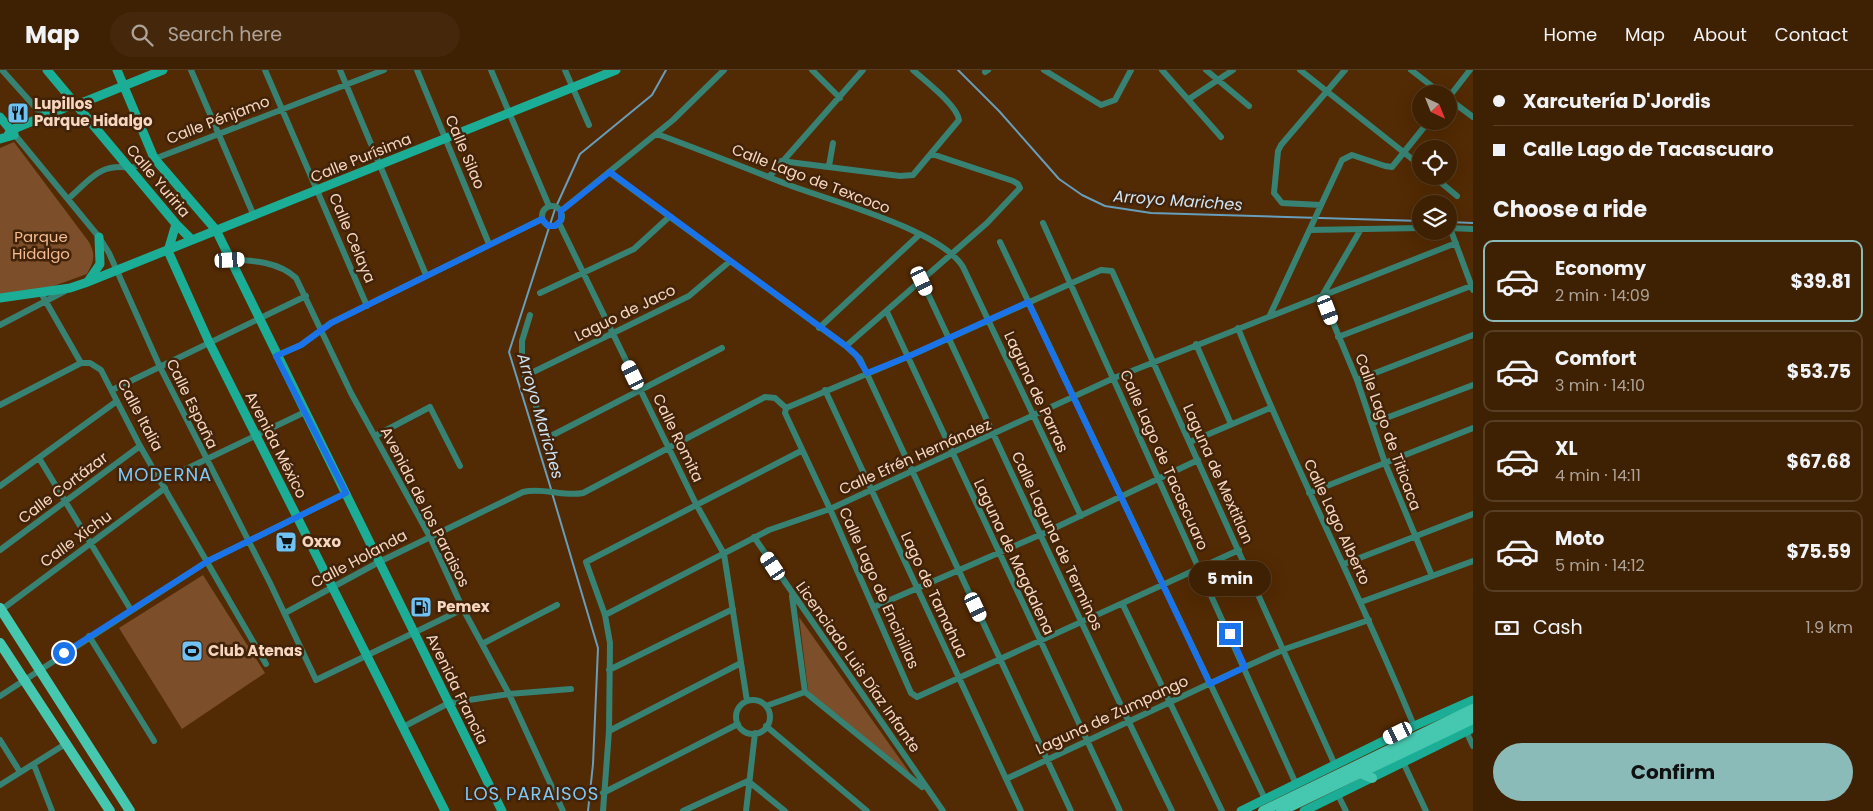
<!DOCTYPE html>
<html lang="en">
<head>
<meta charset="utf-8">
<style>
	:root { --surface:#3e2002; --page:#45280c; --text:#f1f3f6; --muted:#ada399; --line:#573e24; --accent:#8bbbb9 }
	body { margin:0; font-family:Poppins,sans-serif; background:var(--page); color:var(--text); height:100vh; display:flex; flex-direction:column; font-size:19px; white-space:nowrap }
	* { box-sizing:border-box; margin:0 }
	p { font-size:16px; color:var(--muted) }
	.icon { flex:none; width:28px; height:28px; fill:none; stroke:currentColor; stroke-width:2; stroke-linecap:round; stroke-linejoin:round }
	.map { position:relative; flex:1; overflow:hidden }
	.side { display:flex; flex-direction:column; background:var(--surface); width:400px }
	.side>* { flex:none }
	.hud { display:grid; align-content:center; height:110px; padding:0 20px; background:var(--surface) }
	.needle { width:32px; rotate:137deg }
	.fabs { position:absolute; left:1412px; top:15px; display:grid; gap:10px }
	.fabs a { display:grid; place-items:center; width:45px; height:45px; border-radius:50%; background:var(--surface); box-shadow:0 5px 20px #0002,0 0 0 1px var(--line); font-size:25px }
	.end { position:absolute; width:22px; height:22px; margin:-11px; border:6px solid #1a73e8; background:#fff; box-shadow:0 0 0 2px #fff }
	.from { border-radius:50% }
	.bubble { position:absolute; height:35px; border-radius:18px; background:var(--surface); box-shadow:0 5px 20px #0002,0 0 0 1px var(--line); font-size:16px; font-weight:700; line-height:35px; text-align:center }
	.car { position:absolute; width:15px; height:30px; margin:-15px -8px; border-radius:6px; box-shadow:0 0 4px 1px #0007; background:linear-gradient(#fff 24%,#345 0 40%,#fff 0 76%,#345 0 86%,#fff 0) }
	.hud b { display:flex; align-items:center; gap:18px; height:48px; font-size:19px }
	.hud b+b { border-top:1px solid var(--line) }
	.hud i { width:12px; height:12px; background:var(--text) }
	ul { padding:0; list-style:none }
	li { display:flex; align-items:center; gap:15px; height:82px; margin:0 10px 8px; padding:0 10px; border:2px solid var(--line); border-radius:10px }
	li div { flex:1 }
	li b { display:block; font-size:19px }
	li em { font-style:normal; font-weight:700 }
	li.on { border-color:var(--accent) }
	li>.icon { width:45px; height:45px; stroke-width:1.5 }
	h2 { padding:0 20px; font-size:22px; line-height:60px }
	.pay { display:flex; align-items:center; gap:12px; height:55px; padding:0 20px; font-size:19px }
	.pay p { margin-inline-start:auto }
	.button { display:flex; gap:10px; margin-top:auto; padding:10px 20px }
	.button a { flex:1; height:58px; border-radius:30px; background:var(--accent); color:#111; font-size:20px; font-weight:700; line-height:58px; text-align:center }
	header { display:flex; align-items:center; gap:30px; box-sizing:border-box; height:70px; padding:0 25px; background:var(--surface); border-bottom:1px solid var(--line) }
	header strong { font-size:24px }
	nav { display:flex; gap:28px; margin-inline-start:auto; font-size:18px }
	.search { width:350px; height:45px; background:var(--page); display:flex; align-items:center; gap:12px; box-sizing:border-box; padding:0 18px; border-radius:28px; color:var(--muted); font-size:19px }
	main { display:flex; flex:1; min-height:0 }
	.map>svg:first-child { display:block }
	.green { fill:#7c4e29 }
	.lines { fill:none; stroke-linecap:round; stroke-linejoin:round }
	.stream { stroke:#669ebb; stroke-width:2 }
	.street { stroke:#378273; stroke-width:6 }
	.secondary { stroke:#1bad95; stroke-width:9 }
	.primary { stroke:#45c8af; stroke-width:10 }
	.route { stroke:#1a73e8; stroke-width:6 }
	.labels { text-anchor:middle; stroke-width:5; stroke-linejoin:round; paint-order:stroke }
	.poi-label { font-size:15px; font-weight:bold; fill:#f8d7c0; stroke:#41230a; text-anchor:start }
	.street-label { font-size:15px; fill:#f8d7c0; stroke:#41230a }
	.park-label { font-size:15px; fill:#f4bb90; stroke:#41230a }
	.water-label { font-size:16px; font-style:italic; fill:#d0e4f2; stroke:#41230a }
	.quarter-label { font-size:18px; letter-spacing:1px; fill:#7ec9f8; stroke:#41230a }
</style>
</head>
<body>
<header>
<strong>Map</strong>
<div class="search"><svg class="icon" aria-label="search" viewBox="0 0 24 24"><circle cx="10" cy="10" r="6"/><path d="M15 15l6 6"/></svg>Search here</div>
<nav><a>Home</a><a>Map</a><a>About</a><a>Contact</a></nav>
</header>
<main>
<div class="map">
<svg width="1473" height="741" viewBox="0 0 1473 741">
	<rect width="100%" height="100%" fill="#522a03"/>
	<path class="green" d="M14 72 89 172C96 185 94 191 87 204L48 218 0 228V78Z
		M203 505 265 603 182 659 119 558Z
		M799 547 912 706 809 627Z"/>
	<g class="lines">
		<path class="stream" d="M958 0 999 41 1059 109 1082 125 1105 136 1151 143 1421 151
			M1449 152 1473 153
			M551 419 509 282 555 139 580 84 652 25 666 0
			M552 423 598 578 593 694 588 741"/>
		<path class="street" d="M2 0 44 47
			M191 0 254 146
			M265 0 367 236
			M340 0 426 205
			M417 0 489 174
			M491 0 549 136
			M565 0 589 55
			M812 0 840 28
			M1044 0 1101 35 1115 30 1131 0
			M1162 0 1221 67
			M1206 0 1249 36
			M1300 0 1421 96
			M1411 0 1442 24
			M985 2 988 0
			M1449 27 1470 0
			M1189 29 1233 0
			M1449 29 1473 47
			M657 64C701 80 745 98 789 115 831 131 941 160 963 197L1081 446
			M15 65 99 167 109 183 160 297 270 513 316 610 463 539
			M781 91 900 106 913 105 959 50C957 35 925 11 913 0
			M829 96 833 73
			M609 102 846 276 860 289 1071 741
			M1433 106 1457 126
			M769 107 863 0
			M68 129C91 109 99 93 131 98L384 0
			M1321 135 1282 133 1274 123 1278 81 1281 75 1345 0
			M542 146a10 10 0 1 1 20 0a10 10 0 1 1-20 0Z
			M561 141 673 50 724 0
			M559 153 696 434 724 484 747 631
			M1043 153 1296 714
			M1449 158 1473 159
			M1450 158 1473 220
			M1310 160 1421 158
			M1000 172 1265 729
			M230 190C253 190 279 192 296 208L351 323 430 467 463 539 509 624 563 741
			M922 211C1005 388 1086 566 1172 741
			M41 223 81 293
			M540 223 634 179 669 147
			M1322 226 1357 310 1385 393 1432 506
			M1322 226 1361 159
			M887 242 1120 741
			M530 245 522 271V295L547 368 722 278
			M1270 245 1342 90 1352 85 1385 96 1392 97 1429 51
			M0 255 65 221
			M819 258 919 165
			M1238 258C1292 393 1359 521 1414 656
			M1338 267 1471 216
			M1196 274 1231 354
			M846 276 987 153 1020 118 1018 114 1013 111 932 84
			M276 286 301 275 331 253 542 149
			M525 306 689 226 729 192
			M1357 310 1473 265
			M112 320 306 226
			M825 320 1021 741
			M0 335 81 293H90L101 300 140 376 266 594
			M786 338 907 287 1101 200 1112 201 1335 695
			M786 338 785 343 830 439 911 623 917 627 1239 480
			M1373 353 1473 315
			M375 366 430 337 460 396
			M1190 372 1270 338
			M39 388 131 540
			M161 411 305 342
			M0 416 117 331
			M1309 423 1473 358
			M754 467 943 741
			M0 480 140 376
			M1344 494 1473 444
			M792 526 805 622
			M1361 532 1473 491
			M1123 535 1222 741
			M874 537 1042 464 1198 390
			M1 540 165 418
			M285 543 379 492 523 422C543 417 563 427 583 423L765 327 775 328 786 338
			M605 545 769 460 830 439 1114 308 1456 173
			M89 566 154 671
			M482 574 557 535
			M609 600 733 539
			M805 622 922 717
			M0 626 208 491 346 423
			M736 647a17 17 0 1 1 34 0a17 17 0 1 1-34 0Z
			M766 636 805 622
			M766 656 867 741
			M403 657 449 633 509 624 571 619
			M609 661 741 593
			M1466 661 1473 676
			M0 670 20 702
			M1403 692 1426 741
			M34 695 52 741
			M1006 709 1245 597 1285 579 1369 550
			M748 711 785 741
			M0 715 67 673
			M603 723 738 654
			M1338 725 1346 741
			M603 741 609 661 610 573 605 545 586 492 801 381
			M683 741 748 711
			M746 741 755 663"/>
		<path class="secondary" d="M47 0 176 154 192 170
			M117 0 154 88 216 160 502 741
			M0 47 14 64
			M8 65 11 60 74 34 84 32 163 0
			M0 69 14 65
			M176 154 168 181 209 272 445 741
			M89 210 100 194 99 167
			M0 228 70 218 85 213 616 0
			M1241 741 1414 656 1473 630
			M1304 741 1473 658"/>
		<path class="primary" d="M0 538 130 741
			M0 573 110 741
			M1360 703 1372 708
			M1263 741 1473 639
			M1281 741 1473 649"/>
	</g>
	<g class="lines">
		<path class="route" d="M64 583 208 491 346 423 276 286 301 275 331 253 542 149 548 156H555L561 150V141L610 102 846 276 856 285 867 303 907 287 1028 232 1210 614 1245 597 1230 564"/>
	</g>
	<defs>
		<g id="restaurant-square" transform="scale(1.125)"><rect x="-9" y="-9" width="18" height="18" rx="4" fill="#70c2f4" stroke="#41230a"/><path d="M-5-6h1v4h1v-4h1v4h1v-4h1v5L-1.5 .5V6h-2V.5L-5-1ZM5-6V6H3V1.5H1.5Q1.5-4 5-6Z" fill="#111"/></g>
		<g id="supermarket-square" transform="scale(1.125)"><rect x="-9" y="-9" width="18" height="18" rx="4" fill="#70c2f4" stroke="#41230a"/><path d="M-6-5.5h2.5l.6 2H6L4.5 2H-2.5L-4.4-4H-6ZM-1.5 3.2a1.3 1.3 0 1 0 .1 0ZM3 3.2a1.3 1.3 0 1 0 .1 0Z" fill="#111"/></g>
		<g id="fuel-square" transform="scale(1.125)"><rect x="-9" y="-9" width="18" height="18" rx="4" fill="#70c2f4" stroke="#41230a"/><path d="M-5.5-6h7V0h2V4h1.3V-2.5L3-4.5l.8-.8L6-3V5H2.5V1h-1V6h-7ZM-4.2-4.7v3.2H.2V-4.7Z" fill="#111"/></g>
		<g id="stadium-square" transform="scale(1.125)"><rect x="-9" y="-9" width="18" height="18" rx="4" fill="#70c2f4" stroke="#41230a"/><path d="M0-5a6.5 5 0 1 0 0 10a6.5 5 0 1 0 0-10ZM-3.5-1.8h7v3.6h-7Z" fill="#111"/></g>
	</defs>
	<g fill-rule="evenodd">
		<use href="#restaurant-square" x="18" y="43"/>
		<use href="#supermarket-square" x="286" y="472"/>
		<use href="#fuel-square" x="421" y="537"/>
		<use href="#stadium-square" x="192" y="581"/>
	</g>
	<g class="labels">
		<g class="poi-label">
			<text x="34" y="39">Lupillos<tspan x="34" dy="17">Parque Hidalgo</tspan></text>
			<text x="302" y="477">Oxxo</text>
			<text x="437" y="542">Pemex</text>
			<text x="208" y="586">Club Atenas</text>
		</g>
		<g class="street-label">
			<text transform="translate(218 50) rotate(-21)" y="5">Calle Pénjamo</text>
			<text transform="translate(465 82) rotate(67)" y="5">Calle Silao</text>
			<text transform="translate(361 88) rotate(-22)" y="5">Calle Purísima</text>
			<text transform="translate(811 109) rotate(21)" y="5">Calle Lago de Texcoco</text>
			<text transform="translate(158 111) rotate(50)" y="5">Calle Yuriria</text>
			<text transform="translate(352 168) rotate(67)" y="5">Calle Celaya</text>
			<text transform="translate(625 243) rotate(-26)" y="5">Laguo de Jaco</text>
			<text transform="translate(1036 322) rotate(65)" y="5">Laguna de Parras</text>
			<text transform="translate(192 334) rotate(64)" y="5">Calle España</text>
			<text transform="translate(140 345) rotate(62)" y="5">Calle Italia</text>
			<text transform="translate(1388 362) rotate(70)" y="5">Calle Lago de Titicaca</text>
			<text transform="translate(678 368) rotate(64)" y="5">Calle Romita</text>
			<text transform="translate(276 375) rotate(63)" y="5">Avenida México</text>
			<text transform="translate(915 387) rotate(-24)" y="5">Calle Efrén Hernández</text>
			<text transform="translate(1164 390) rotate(66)" y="5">Calle Lago de Tacascuaro</text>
			<text transform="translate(1218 404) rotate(66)" y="5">Laguna de Mextitlan</text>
			<text transform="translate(63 418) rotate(-37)" y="5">Calle Cortázar</text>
			<text transform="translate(425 437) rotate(63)" y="5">Avenida de los Paraisos</text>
			<text transform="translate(1337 452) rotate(65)" y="5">Calle Lago Alberto</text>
			<text transform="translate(76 469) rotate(-36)" y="5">Calle Xichu</text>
			<text transform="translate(1057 471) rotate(65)" y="5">Calle Laguna de Terminos</text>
			<text transform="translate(1014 487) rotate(65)" y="5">Laguna de Magdalena</text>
			<text transform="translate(359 489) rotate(-28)" y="5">Calle Holanda</text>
			<text transform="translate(879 518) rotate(66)" y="5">Calle Lago de Encinillas</text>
			<text transform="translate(934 525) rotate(65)" y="5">Lago de Tamahua</text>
			<text transform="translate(858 597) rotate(55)" y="5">Licenciado Luis Díaz Infante</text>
			<text transform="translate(457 619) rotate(64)" y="5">Avenida Francia</text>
			<text transform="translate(1112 645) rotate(-25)" y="5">Laguna de Zumpango</text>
		</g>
		<g class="park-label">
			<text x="41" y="172">Parque<tspan x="41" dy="17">Hidalgo</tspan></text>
		</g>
		<g class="water-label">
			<text transform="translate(1178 130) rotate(4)" y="6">Arroyo Mariches</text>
			<text transform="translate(541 346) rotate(74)" y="6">Arroyo Mariches</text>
		</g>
		<g class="quarter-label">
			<text x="165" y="411">MODERNA</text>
			<text x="532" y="730">LOS PARAISOS</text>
		</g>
	</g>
</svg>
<div class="fabs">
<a><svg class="needle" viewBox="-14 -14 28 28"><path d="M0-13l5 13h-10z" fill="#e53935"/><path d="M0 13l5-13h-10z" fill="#ada399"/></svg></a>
<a><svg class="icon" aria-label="locate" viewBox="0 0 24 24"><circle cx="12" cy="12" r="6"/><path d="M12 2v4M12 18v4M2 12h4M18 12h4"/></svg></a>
<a><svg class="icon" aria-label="layers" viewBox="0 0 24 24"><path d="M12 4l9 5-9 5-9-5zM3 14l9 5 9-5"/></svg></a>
</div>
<i class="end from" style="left:64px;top:583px"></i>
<i class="end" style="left:1230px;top:564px"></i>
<div class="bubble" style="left:1189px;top:491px;width:82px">5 min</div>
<i class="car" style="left:230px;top:190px;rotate:87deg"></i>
<i class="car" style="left:922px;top:211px;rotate:155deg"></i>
<i class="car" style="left:1328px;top:240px;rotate:159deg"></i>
<i class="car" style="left:633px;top:305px;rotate:334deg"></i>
<i class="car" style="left:773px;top:496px;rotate:326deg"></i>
<i class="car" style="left:976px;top:537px;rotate:155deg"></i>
<i class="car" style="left:1398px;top:663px;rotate:244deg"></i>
</div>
<section class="side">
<div class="hud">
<b><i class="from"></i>Xarcutería D'Jordis</b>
<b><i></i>Calle Lago de Tacascuaro</b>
</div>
<h2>Choose a ride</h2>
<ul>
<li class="on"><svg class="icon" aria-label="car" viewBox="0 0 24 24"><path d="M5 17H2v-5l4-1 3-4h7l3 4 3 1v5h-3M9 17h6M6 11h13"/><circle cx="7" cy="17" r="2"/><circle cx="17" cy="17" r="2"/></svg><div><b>Economy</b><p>2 min · 14:09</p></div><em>$39.81</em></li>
<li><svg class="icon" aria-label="car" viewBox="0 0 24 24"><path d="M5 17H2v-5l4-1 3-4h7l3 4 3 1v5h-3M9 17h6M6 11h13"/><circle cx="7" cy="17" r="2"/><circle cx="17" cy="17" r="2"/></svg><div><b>Comfort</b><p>3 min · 14:10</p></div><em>$53.75</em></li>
<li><svg class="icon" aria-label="car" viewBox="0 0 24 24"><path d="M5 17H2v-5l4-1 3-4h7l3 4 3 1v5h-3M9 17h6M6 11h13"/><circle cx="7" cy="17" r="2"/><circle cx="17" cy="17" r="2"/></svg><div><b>XL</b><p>4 min · 14:11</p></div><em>$67.68</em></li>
<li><svg class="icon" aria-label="car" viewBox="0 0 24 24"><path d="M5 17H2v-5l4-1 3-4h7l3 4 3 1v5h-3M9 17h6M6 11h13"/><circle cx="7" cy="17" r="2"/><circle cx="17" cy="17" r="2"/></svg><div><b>Moto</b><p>5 min · 14:12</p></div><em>$75.59</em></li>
</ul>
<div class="pay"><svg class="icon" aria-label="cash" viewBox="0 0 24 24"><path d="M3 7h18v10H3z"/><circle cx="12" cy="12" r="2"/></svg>Cash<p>1.9 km</p></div>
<div class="button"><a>Confirm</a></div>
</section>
</main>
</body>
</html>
